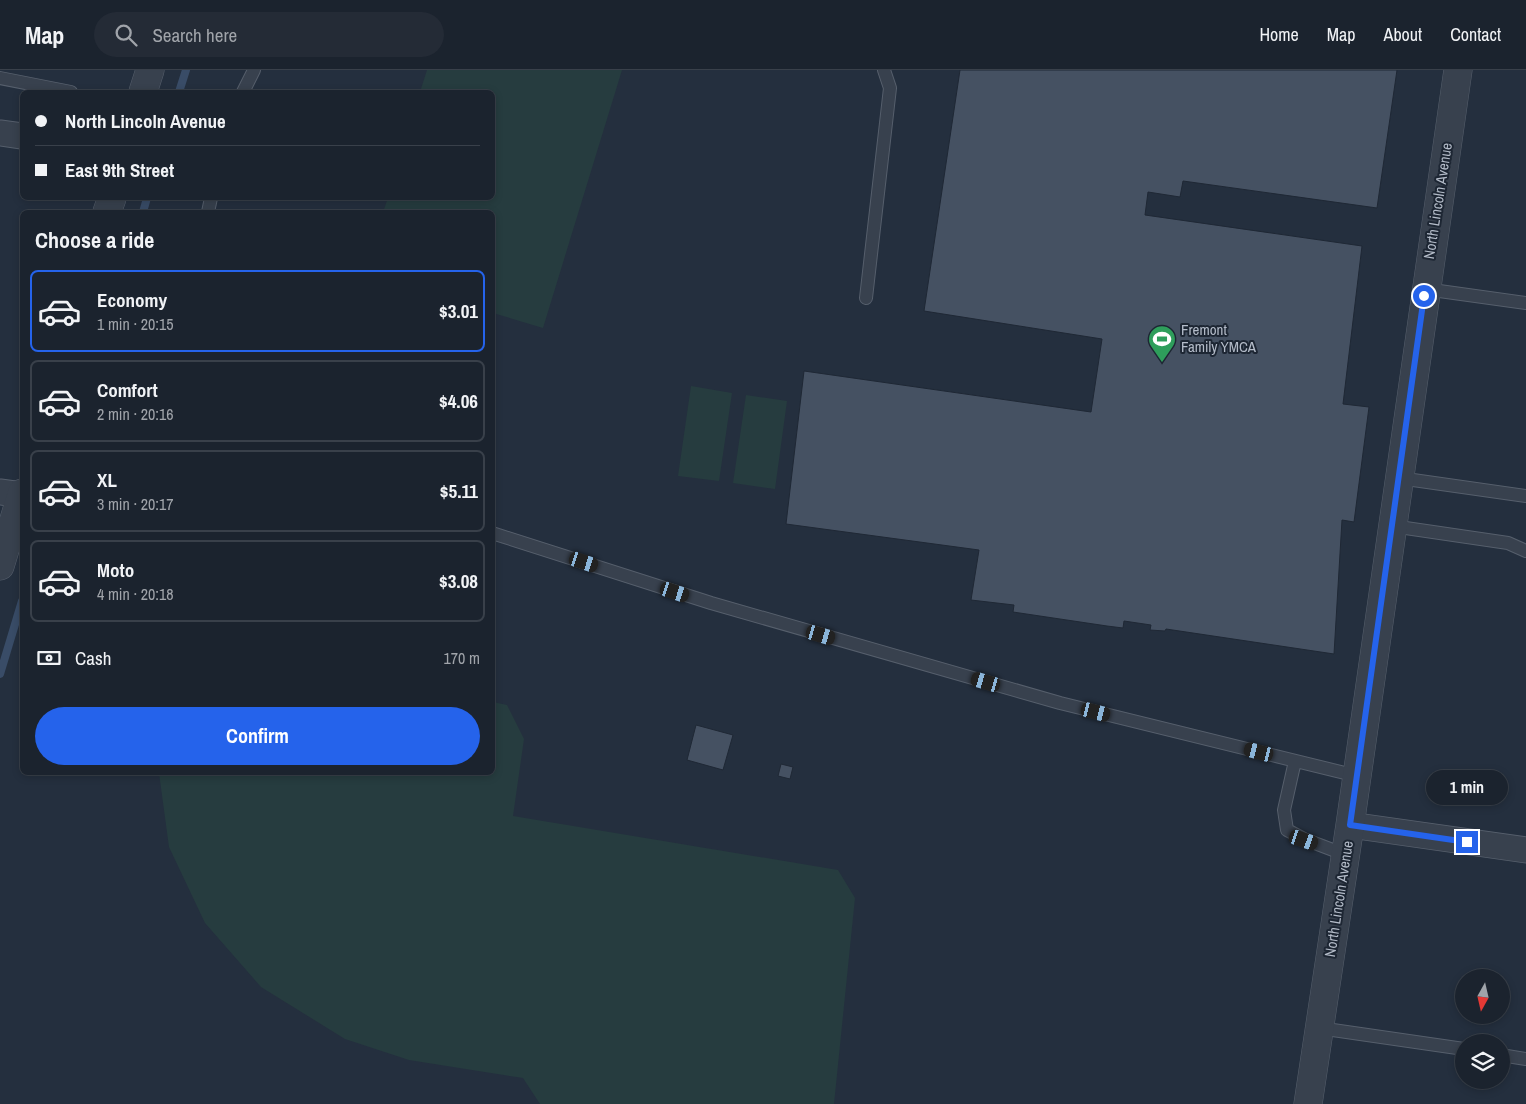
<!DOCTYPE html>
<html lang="en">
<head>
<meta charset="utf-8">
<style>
	:root { --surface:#1b232e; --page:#242b36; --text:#f1f3f6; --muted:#a0a4aa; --line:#39404a; --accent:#2563eb }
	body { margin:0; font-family:"Archivo Narrow",sans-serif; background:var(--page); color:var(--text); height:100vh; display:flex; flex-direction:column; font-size:19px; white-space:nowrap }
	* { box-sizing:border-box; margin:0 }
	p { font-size:16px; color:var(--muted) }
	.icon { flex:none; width:28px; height:28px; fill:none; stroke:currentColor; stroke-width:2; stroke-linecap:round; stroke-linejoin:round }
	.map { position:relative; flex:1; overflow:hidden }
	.sheet { position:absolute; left:20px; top:140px; width:475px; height:565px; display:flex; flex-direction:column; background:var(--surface); border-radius:8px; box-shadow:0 2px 8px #0003,0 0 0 1px var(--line) }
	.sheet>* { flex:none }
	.banner { position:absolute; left:20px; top:20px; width:475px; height:110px; border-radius:8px; box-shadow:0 2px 8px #0003,0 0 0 1px var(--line); display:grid; align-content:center; height:110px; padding:0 15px; background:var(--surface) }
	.needle { width:32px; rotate:188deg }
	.tools { position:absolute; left:1455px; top:899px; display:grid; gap:10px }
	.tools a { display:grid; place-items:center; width:55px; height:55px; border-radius:50%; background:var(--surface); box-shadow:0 2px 8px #0003,0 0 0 1px var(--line); font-size:25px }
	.end { position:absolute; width:22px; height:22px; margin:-11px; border:6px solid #2563eb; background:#fff; box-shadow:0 0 0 2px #fff }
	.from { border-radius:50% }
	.bubble { position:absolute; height:35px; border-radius:18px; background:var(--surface); box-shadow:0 2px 8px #0003,0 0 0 1px var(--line); font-size:16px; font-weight:800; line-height:35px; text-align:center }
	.car { position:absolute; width:15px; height:30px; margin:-15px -8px; border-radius:6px; box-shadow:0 0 4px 1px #0007; background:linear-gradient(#222 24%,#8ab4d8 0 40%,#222 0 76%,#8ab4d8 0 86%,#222 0) }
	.banner b { display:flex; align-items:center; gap:18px; height:48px; font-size:19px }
	.banner b+b { border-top:1px solid var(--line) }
	.banner i { width:12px; height:12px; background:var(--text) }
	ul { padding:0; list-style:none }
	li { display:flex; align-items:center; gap:15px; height:82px; margin:0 10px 8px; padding:0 5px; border:2px solid var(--line); border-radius:8px }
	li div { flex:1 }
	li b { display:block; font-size:19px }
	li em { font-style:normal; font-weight:800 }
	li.active { border-color:var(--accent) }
	li>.icon { width:45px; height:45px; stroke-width:1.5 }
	h2 { padding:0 15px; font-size:22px; line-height:60px }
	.pay { display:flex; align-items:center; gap:12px; height:55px; padding:0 15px; font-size:19px }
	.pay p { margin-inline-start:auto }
	.cta { display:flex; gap:10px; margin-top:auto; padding:10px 15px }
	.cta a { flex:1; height:58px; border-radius:30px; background:var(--accent); color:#fff; font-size:20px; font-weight:800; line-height:58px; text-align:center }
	header { display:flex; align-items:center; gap:30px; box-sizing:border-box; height:70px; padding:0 25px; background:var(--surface); border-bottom:1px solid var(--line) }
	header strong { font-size:24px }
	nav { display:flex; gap:28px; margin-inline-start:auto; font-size:18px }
	.search { width:350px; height:45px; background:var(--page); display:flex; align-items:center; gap:12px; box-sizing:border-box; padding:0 18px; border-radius:28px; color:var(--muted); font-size:19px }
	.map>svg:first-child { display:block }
	.pitch { fill:#263c3f }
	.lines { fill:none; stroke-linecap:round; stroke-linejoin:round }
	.stream { stroke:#394c67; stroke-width:8 }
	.building { fill:#455162; stroke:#1f2835 }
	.service-casing { stroke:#565f6c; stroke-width:14 }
	.minor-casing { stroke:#565f6c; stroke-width:27 }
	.tertiary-casing { stroke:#565f6c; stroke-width:29 }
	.service { stroke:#38414e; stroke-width:12 }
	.minor { stroke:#38414e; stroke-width:25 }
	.tertiary { stroke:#38414e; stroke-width:28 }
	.route { stroke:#2563eb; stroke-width:6 }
	.labels { text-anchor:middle; stroke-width:4; stroke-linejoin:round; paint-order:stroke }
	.street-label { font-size:15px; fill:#b4bcc9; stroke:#1d2633 }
	.poi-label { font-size:15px; fill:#b4bcc9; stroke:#1d2633; text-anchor:start }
</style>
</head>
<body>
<header>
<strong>Map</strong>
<div class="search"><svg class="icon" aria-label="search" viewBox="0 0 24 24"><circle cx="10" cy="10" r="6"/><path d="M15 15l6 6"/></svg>Search here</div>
<nav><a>Home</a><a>Map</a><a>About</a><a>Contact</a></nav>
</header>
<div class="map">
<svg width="1526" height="1034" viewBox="0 0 1526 1034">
	<rect width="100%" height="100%" fill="#242f3e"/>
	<path class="pitch" d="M427 0H622L543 258 493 243 492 142H383L388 128H492V22H420Z
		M691 316 732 323 719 411 678 406Z
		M746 325 787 331 775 419 733 413Z
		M493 632 507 635 524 669 513 746 838 800 855 828 834 1034H540L523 1008 409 990 345 969 261 917 205 853 169 777 159 703 492 702Z"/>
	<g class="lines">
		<path class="stream" d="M179 22 186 0
			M143 142 147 128
			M0 604 22 531"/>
	</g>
	<path class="building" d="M960 0H1397L1377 138 1183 111 1180 127 1148 122 1145 145 1362 176 1343 334 1369 337 1354 452 1342 450 1334 584 1166 559 1165 561 1150 560 1151 555 1124 551 1123 558 1107 556 1013 542 1014 535 971 530 979 480 786 454 804 301 1091 342 1102 269 924 241Z
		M696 655 733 665 723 700 687 690Z
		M781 694 793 697 790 709 778 706Z"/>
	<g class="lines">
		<g class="service-casing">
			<path id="service" d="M0 8 71 22
				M243 22 254 0
				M208 142 211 128
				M1425 219 1526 233
				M866 228 890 18 884 0
				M1399 408 1526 426
				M1392 456 1508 473 1526 481
				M492 463 711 533 1060 633 1357 706
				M1295 691 1284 740 1287 760 1304 769 1346 785
				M1319 958 1464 979
				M1501 985 1526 989"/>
		</g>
		<g class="minor-casing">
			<path id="minor" d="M0 63 22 66
				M0 422 22 425
				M1350 755 1526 780"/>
		</g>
		<g class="tertiary-casing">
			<path id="tertiary" d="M143 22 150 0
				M107 142 112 128
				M0 496 22 423
				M1308 1034 1350 755 1458 0"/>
		</g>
		<use href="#service" class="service"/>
		<use href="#minor" class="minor"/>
		<use href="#tertiary" class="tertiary"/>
	</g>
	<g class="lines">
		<path class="route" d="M1424 226 1350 755 1467 772"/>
	</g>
	<defs>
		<g id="stadium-pin" transform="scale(1.4375)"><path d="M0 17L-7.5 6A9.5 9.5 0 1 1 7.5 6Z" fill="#2e9e5b" stroke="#1d2633"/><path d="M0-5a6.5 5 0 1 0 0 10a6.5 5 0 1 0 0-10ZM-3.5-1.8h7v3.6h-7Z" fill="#fff"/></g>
	</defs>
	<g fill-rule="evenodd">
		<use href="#stadium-pin" x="1162" y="269"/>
	</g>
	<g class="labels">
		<g class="street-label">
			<text transform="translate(1438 131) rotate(-81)" y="5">North Lincoln Avenue</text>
			<text transform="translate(1339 829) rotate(-81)" y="5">North Lincoln Avenue</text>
		</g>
		<g class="poi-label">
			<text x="1181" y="265">Fremont<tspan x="1181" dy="17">Family YMCA</tspan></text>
		</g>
	</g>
</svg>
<div class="tools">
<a><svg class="needle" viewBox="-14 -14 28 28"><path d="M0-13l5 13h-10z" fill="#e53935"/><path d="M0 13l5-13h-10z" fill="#a0a4aa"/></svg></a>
<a><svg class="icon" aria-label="layers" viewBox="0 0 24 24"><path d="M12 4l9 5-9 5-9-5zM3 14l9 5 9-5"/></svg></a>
</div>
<i class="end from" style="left:1424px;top:226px"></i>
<i class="end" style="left:1467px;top:772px"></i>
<div class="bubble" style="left:1426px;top:700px;width:82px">1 min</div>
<i class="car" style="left:584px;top:492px;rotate:108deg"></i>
<i class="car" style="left:675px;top:522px;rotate:108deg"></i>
<i class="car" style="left:821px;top:565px;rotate:106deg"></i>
<i class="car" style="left:986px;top:612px;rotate:286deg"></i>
<i class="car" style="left:1096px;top:642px;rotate:104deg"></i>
<i class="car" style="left:1259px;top:682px;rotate:284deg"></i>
<i class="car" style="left:1304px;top:770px;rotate:109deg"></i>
<div class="banner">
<b><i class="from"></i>North Lincoln Avenue</b>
<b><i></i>East 9th Street</b>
</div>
<section class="sheet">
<h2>Choose a ride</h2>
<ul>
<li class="active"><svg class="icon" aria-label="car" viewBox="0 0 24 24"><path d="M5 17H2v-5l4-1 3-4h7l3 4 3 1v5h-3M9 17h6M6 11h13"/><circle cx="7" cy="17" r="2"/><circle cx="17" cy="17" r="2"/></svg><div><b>Economy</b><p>1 min · 20:15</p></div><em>$3.01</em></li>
<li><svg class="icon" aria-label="car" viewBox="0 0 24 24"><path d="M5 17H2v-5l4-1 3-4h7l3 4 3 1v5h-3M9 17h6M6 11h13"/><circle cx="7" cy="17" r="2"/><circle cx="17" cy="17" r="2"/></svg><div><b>Comfort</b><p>2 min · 20:16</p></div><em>$4.06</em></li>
<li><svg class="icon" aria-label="car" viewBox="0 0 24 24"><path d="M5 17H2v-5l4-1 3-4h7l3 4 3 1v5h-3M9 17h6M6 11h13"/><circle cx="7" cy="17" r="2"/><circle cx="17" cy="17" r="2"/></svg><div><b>XL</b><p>3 min · 20:17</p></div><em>$5.11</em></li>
<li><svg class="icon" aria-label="car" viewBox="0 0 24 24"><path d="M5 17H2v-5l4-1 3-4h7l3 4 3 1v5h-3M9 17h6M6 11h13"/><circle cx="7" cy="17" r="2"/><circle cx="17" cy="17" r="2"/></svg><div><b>Moto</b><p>4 min · 20:18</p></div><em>$3.08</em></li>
</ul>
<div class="pay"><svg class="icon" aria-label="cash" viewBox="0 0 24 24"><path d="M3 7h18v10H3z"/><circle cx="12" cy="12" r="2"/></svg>Cash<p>170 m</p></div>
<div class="cta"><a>Confirm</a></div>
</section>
</div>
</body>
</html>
